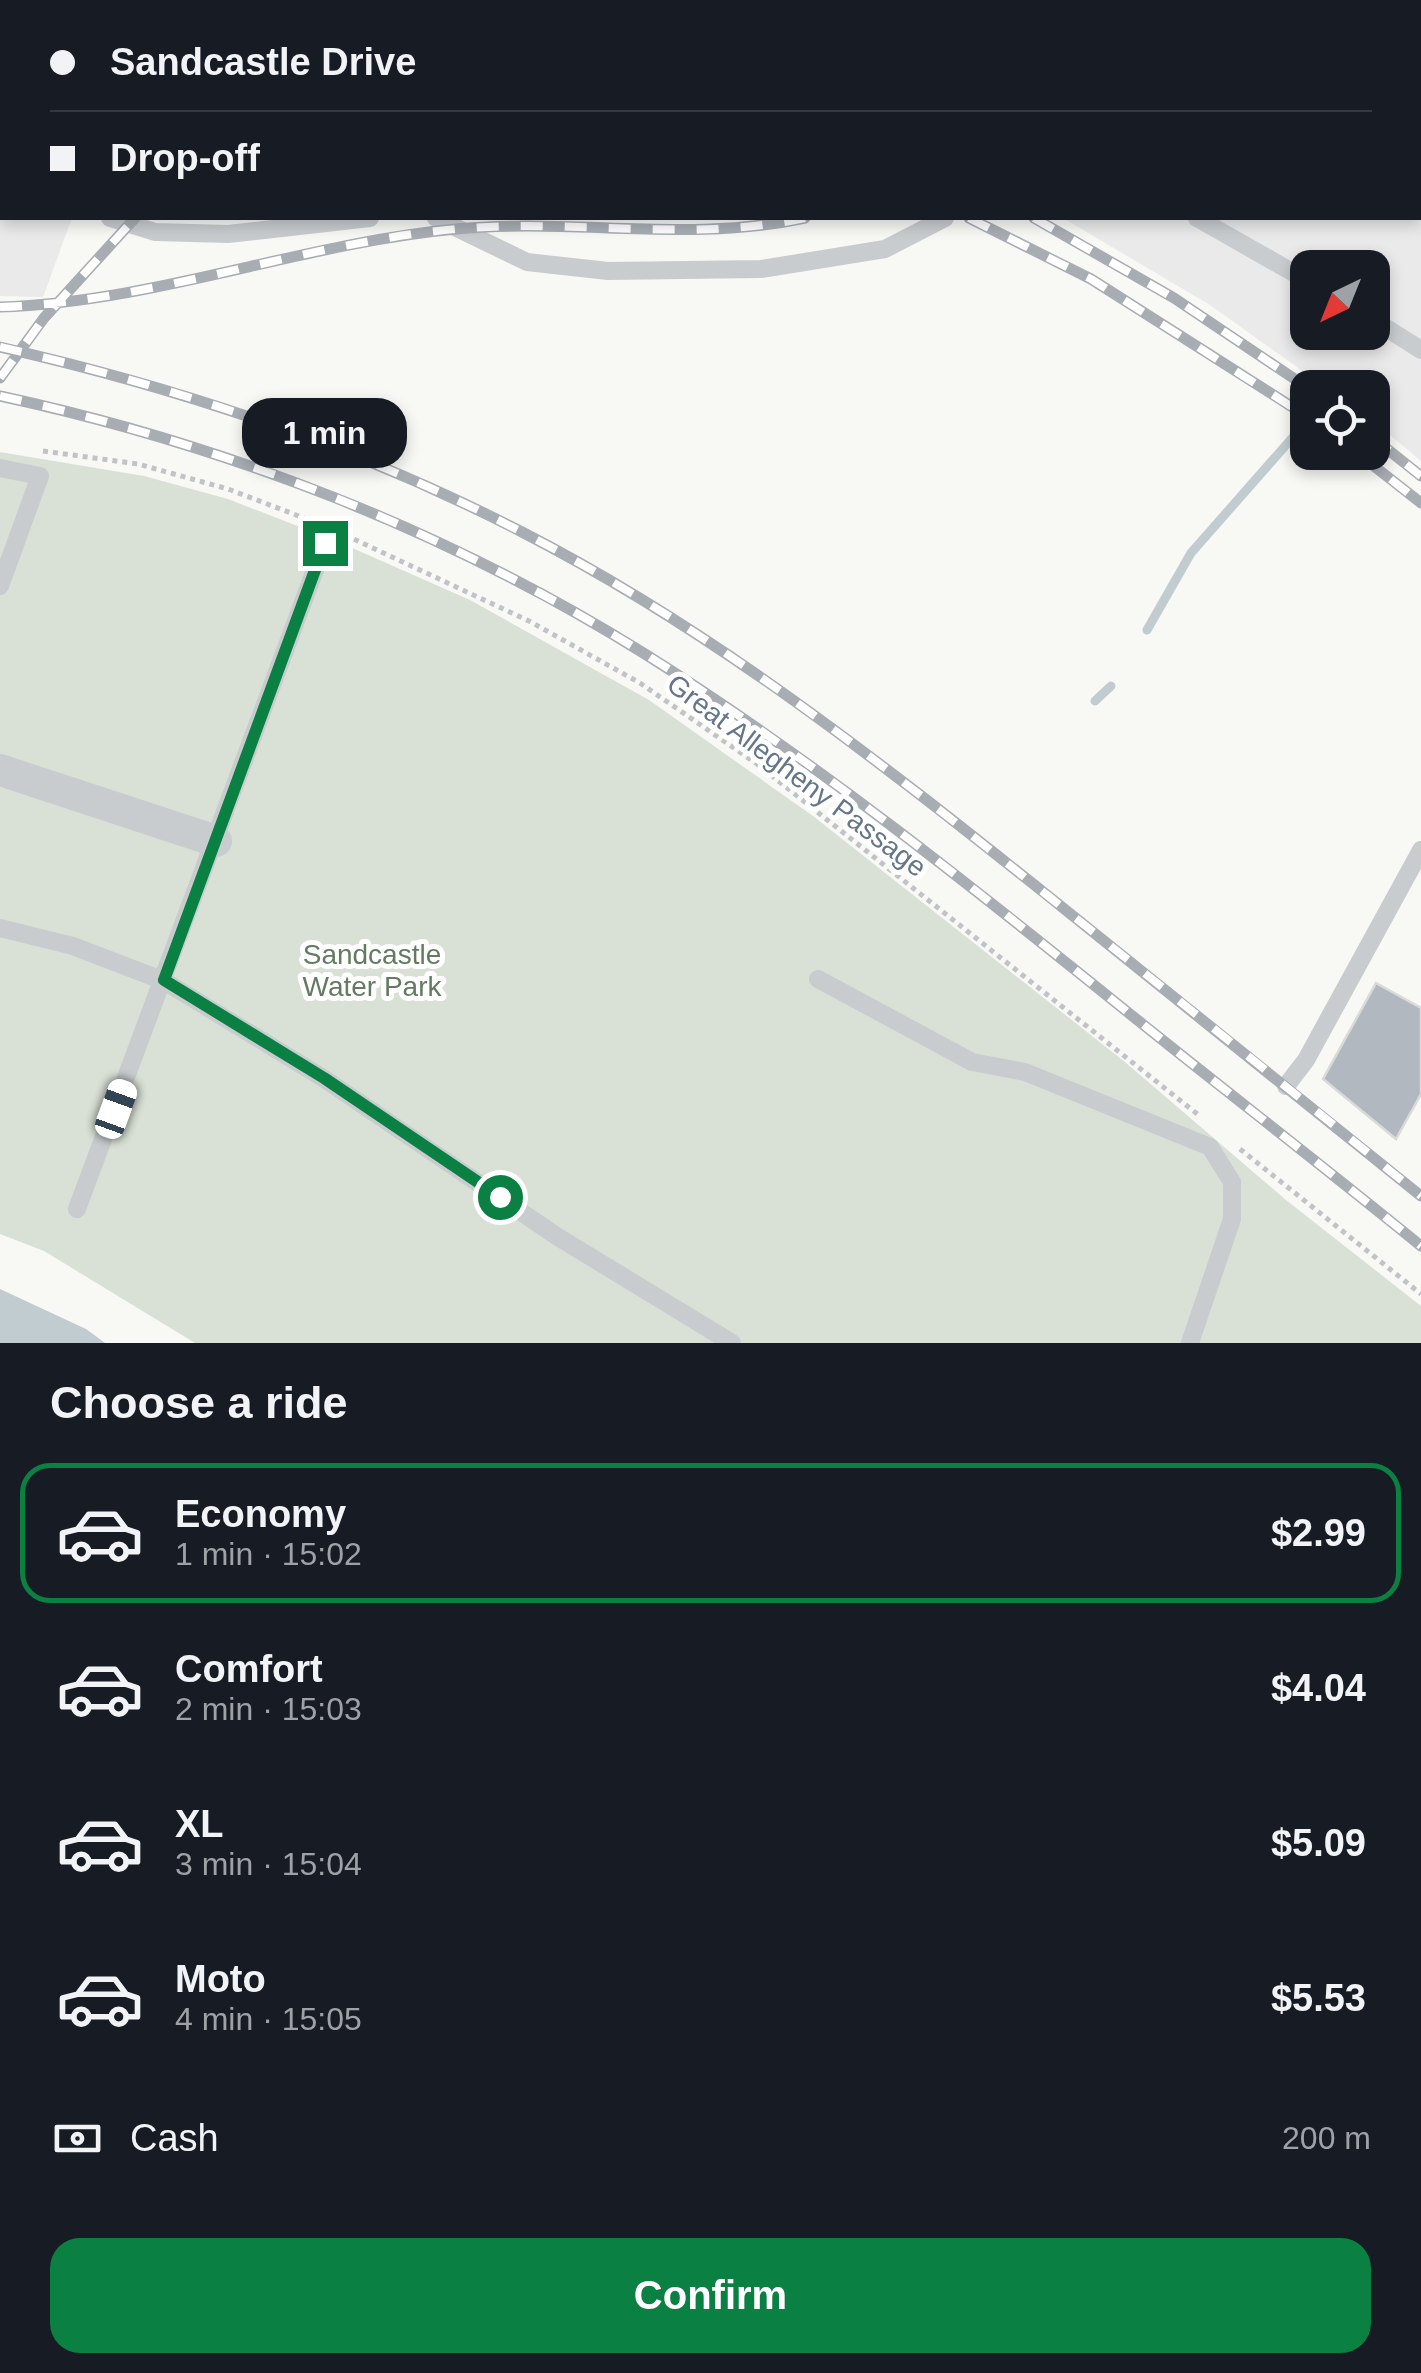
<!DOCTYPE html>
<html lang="en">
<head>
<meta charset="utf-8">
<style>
	:root { --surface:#171b24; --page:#20242c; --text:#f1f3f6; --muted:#9ea1a6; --line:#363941; --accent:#0b8043 }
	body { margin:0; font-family:Arial,sans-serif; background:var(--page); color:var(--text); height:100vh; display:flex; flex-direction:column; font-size:38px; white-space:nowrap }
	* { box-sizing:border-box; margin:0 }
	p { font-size:32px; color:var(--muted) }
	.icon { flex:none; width:55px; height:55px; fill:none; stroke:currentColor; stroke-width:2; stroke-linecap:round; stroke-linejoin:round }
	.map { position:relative; height:1343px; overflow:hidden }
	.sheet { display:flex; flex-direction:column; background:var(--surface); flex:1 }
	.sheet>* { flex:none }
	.guide { position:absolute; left:0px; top:0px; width:1422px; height:220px; box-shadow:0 5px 15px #0003; display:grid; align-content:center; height:220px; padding:0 50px; background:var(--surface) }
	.needle { width:65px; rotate:223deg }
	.controls { position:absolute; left:1290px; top:250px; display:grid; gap:20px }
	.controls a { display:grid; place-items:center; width:100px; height:100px; border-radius:20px; background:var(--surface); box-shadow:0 5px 15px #0003; font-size:50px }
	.end { position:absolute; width:45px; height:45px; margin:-22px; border:12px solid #0b8043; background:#fff; box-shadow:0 0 0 5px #fff }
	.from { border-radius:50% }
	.bubble { position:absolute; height:70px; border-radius:30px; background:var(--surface); box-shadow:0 5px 15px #0003; font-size:32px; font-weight:600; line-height:70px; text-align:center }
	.car { position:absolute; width:30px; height:60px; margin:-30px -15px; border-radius:12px; box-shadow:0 0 8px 2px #0007; background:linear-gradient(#fff 24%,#345 0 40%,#fff 0 76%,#345 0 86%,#fff 0) }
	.guide b { display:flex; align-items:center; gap:35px; height:95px; font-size:38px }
	.guide b+b { border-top:2px solid var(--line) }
	.guide i { width:25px; height:25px; background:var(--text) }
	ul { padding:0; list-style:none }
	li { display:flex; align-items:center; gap:30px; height:140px; margin:0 20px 15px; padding:0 30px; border:5px solid transparent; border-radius:30px }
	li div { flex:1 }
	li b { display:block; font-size:38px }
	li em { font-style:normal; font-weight:600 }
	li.current { border-color:var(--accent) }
	li>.icon { width:90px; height:90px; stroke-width:1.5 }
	h2 { padding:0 50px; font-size:45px; line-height:120px }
	.pay { display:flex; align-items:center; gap:25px; height:110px; padding:0 50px; font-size:38px }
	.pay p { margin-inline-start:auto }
	.cta { display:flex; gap:20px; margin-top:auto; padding:20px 50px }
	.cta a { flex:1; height:115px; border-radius:30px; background:var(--accent); color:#fff; font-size:40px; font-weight:600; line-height:115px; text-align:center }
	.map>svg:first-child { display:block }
	.built { fill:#e9eae9; fill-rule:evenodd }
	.green { fill:#d9e1d6 }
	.water { fill:#c1ccd1 }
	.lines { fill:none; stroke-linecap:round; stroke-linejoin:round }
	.stream { stroke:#c1ccd1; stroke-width:9 }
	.building { fill:#b1b8bf; stroke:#dadad8; stroke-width:2.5 }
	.primary-casing { stroke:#bbbfc3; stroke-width:58 }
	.path { stroke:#c1c3c6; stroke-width:5; stroke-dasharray:5 5; stroke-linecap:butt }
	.lane { stroke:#c8cccf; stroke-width:18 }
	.street { stroke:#c8cccf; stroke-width:32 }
	.primary { stroke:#fff; stroke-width:52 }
	.rail-casing { stroke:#a8adb4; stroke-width:11 }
	.rail { stroke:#fff; stroke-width:8; stroke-dasharray:22; stroke-linecap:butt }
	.route { stroke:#0b8043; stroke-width:12 }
	.labels { text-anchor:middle; stroke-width:10; stroke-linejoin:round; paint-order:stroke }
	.street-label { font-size:28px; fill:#657689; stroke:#fff }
	.park-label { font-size:28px; fill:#647a61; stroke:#fff }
</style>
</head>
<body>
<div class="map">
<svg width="1421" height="1343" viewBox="0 0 1421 1343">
	<rect width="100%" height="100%" fill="#f8f8f5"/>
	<path class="built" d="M1421 11V461L1373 421 1372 388 1325 387 1210 305 1063 218H1420ZM1308 268H1372V332H1308Z
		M0 65 2 218H72L43 297 0 296Z"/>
	<path class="green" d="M0 452 144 476 228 499 341 543 470 600 649 700 813 816 1125 1062 1286 1200 1421 1306V1343H195L44 1251 0 1234Z"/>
	<path class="water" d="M0 1289 86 1329 105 1343H0Z"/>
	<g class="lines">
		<path class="stream" d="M1147 630 1191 553 1308 420
			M1095 701 1111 686"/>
	</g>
	<path class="building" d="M1376 983 1421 1008V1094L1396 1139 1323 1079Z"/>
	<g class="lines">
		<g class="primary-casing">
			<path id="primary" d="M728 0 738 2
				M791 0 824 2
				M1420 89H1421
				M1420 130 1421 131"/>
		</g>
		<path class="path" d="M572 0 583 2
			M1420 189H1421
			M43 451 138 464 228 489 317 523
			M345 535 529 621 640 683 757 764 1201 1117
			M1240 1149 1421 1294"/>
		<path class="lane" d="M1314 2 1318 0
			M0 118 2 120
			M110 218 155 232 228 234 370 218
			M436 218 527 262 608 271 761 269 885 249 945 218
			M1197 218 1308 281
			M1372 319 1421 350
			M0 468 40 476 0 586
			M0 928 73 946 164 981 323 1078 558 1237 732 1343
			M818 979 972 1062 1025 1072 1210 1147 1232 1182V1219L1190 1343
			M1286 1086 1306 1060 1421 850
			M77 1209 325 543"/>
		<path class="street" d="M0 770 216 841"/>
		<use href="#primary" class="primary"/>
		<g class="rail-casing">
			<path id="rail" d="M268 0 277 2
				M401 0 411 2
				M508 2 515 0
				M1256 2 1261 0
				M969 218 1091 279 1308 417
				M1034 218 1174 298 1308 388
				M0 307C155 302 303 243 456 229 573 218 689 243 805 218
				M0 347C181 388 357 447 522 532 713 630 880 762 1047 895 1172 995 1297 1095 1421 1196
				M0 378 44 318 135 218
				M0 396C227 445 448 531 645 654 814 760 970 885 1125 1010 1223 1089 1323 1166 1421 1246
				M1372 437 1421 476
				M1356 452 1421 503"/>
		</g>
		<use href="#rail" class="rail"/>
	</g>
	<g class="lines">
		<path class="route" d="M325 543 164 980 324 1078 500 1197"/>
	</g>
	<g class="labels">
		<g class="street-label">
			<text transform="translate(797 775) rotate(37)" y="10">Great Allegheny Passage</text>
		</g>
		<g class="park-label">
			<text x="372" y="964">Sandcastle<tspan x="372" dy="32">Water Park</tspan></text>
		</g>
	</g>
</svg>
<div class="controls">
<a><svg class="needle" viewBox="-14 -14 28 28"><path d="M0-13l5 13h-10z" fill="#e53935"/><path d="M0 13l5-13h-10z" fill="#9ea1a6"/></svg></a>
<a><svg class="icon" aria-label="locate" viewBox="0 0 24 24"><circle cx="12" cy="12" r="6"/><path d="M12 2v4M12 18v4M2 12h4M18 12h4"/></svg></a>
</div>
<i class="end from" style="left:500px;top:1197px"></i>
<i class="end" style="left:325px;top:543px"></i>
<div class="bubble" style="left:242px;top:398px;width:165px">1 min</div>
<i class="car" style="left:116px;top:1109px;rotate:20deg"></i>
<div class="guide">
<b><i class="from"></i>Sandcastle Drive</b>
<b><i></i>Drop-off</b>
</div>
</div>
<section class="sheet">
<h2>Choose a ride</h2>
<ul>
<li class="current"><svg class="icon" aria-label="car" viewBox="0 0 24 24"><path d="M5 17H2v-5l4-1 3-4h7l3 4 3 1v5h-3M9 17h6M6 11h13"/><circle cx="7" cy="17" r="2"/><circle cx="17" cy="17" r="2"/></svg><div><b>Economy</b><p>1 min · 15:02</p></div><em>$2.99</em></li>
<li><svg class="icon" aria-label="car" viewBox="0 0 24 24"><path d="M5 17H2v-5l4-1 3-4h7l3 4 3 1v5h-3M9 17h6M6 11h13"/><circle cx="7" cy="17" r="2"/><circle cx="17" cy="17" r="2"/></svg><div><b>Comfort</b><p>2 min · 15:03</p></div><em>$4.04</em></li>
<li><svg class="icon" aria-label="car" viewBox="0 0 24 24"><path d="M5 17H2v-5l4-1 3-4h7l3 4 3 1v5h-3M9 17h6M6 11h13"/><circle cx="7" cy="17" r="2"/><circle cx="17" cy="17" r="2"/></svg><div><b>XL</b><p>3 min · 15:04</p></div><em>$5.09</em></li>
<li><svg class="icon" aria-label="car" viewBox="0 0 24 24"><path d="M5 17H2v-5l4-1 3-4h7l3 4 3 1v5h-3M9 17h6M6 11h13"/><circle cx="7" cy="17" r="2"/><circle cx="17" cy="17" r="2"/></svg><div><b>Moto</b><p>4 min · 15:05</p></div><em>$5.53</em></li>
</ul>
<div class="pay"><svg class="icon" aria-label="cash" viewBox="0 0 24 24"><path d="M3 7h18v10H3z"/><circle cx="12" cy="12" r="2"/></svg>Cash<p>200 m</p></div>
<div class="cta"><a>Confirm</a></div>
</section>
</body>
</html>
